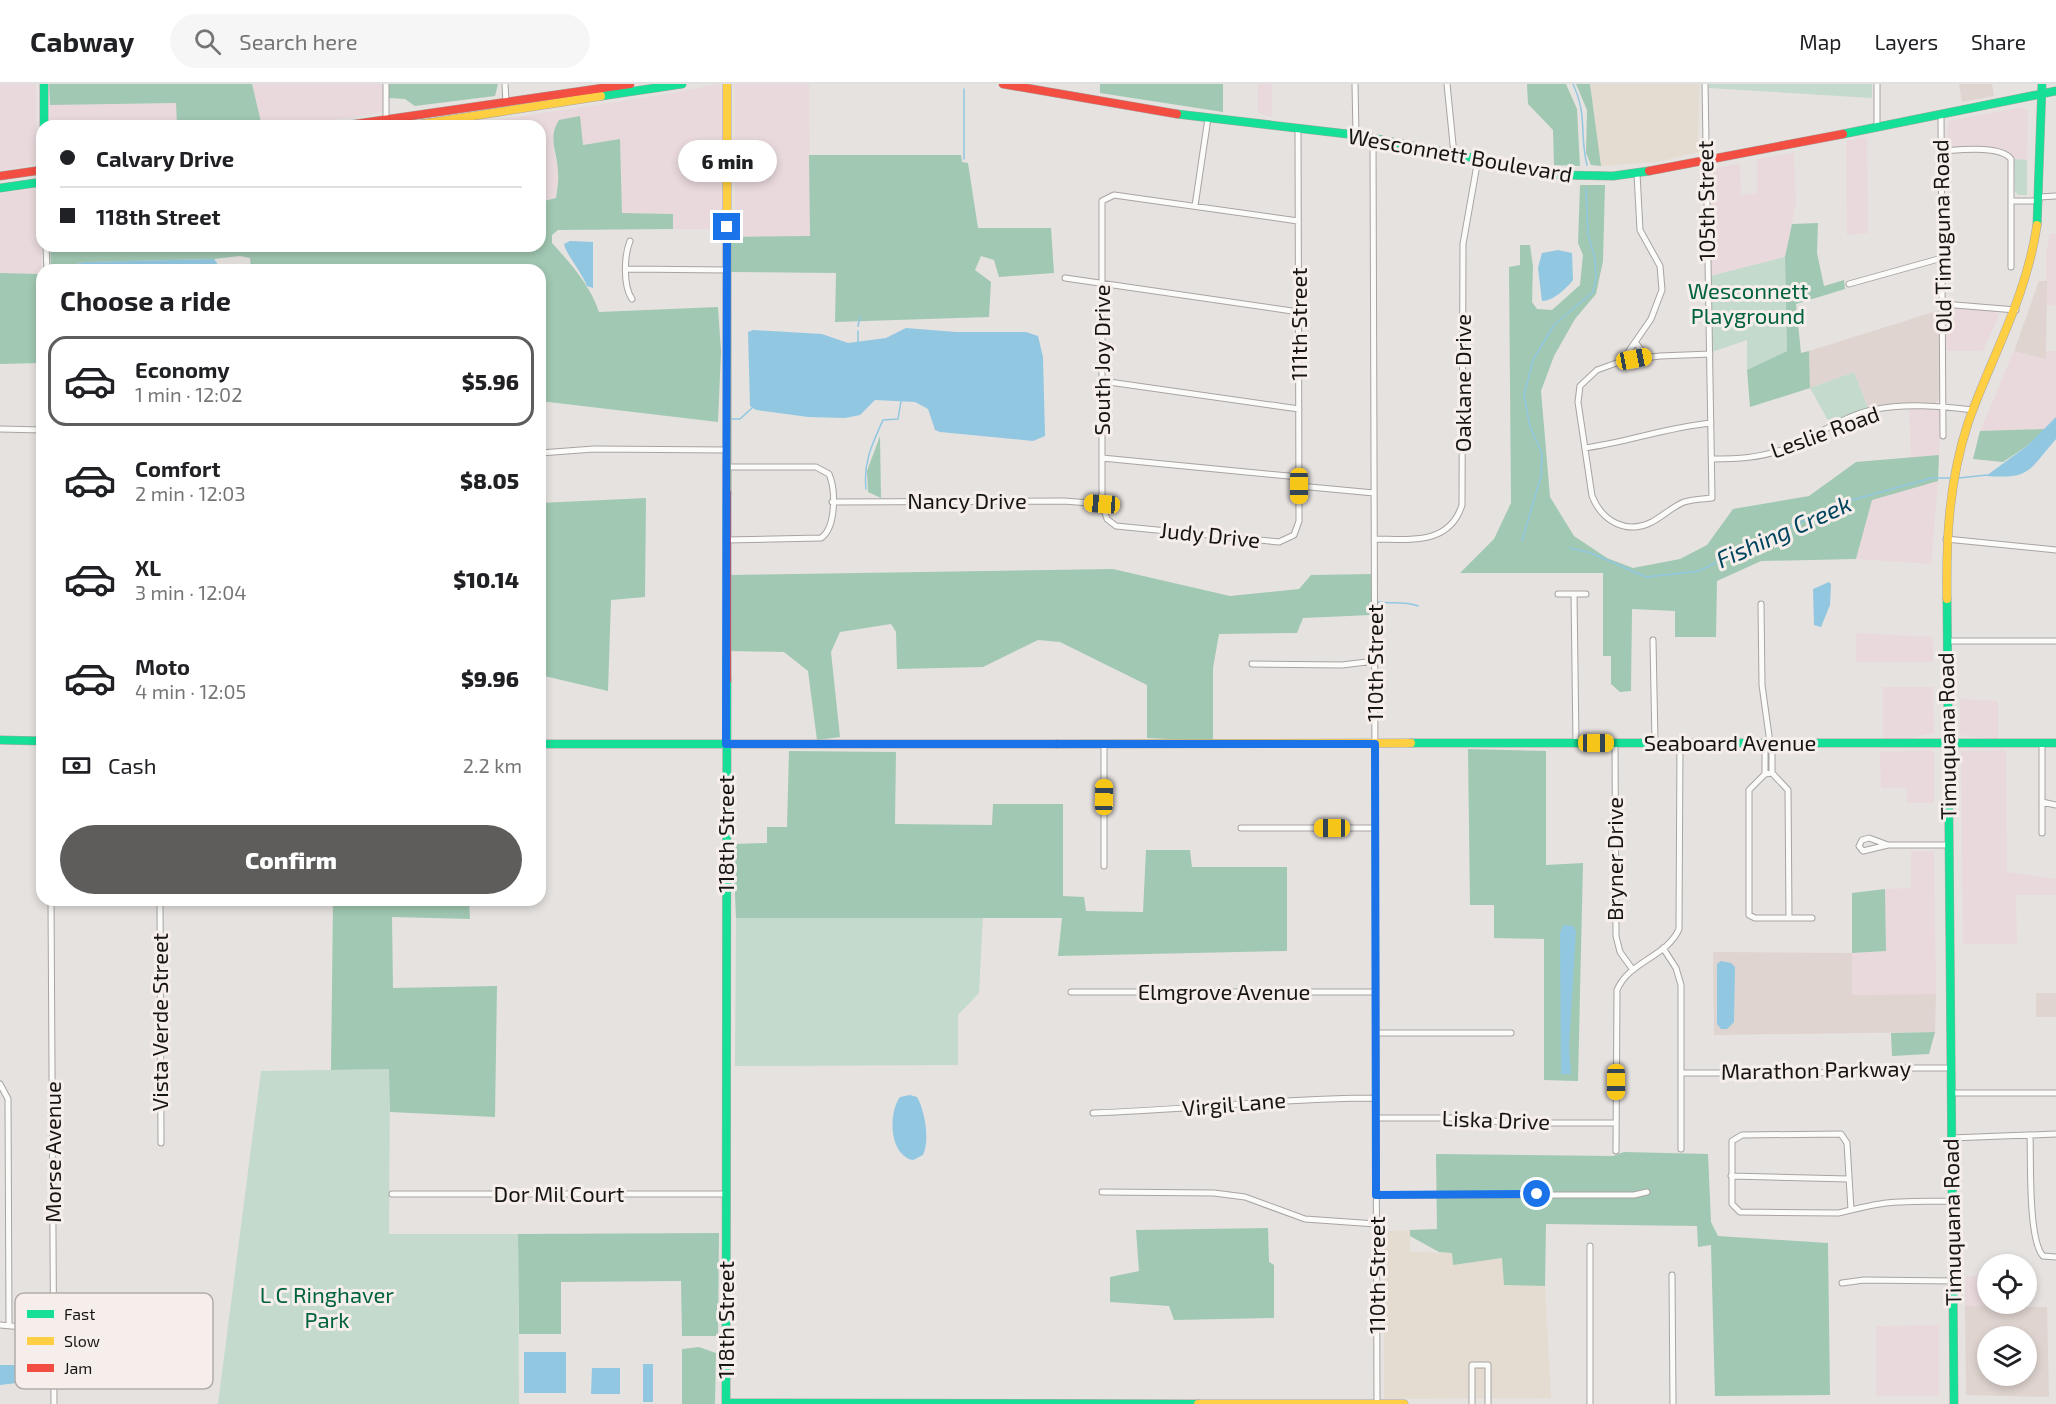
<!DOCTYPE html>
<html lang="en">
<head>
<meta charset="utf-8">
<style>
	:root { --surface:#fff; --page:#f6f6f6; --text:#202124; --muted:#757577; --line:#e0e0e0; --accent:#5f5d5b }
	body { margin:0; font-family:"Exo 2",sans-serif; background:var(--page); color:var(--text); height:100vh; display:flex; flex-direction:column; font-size:22px; white-space:nowrap }
	* { box-sizing:border-box; margin:0 }
	p { font-size:20px; color:var(--muted) }
	.icon { flex:none; width:33px; height:33px; fill:none; stroke:currentColor; stroke-width:2; stroke-linecap:round; stroke-linejoin:round }
	.map { position:relative; flex:1; overflow:hidden }
	.drawer { position:absolute; left:36px; top:180px; width:510px; height:642px; display:flex; flex-direction:column; background:var(--surface); border-radius:18px; box-shadow:0 3px 9px #0003 }
	.drawer>* { flex:none }
	.guide { position:absolute; left:36px; top:36px; width:510px; height:132px; border-radius:18px; box-shadow:0 3px 9px #0003; display:grid; align-content:center; height:132px; padding:0 24px; background:var(--surface) }
	.fabs { position:absolute; left:1977px; top:1170px; display:grid; gap:12px }
	.fabs a { display:grid; place-items:center; width:60px; height:60px; border-radius:50%; background:var(--surface); box-shadow:0 3px 9px #0003; font-size:30px }
	.end { position:absolute; width:27px; height:27px; margin:-14px; border:8px solid #1a73e8; background:#fff; box-shadow:0 0 0 3px #fff }
	.from { border-radius:50% }
	.bubble { position:absolute; height:42px; border-radius:21px; background:var(--surface); box-shadow:0 3px 9px #0003; font-size:20px; font-weight:800; line-height:42px; text-align:center }
	.car { position:absolute; width:18px; height:36px; margin:-18px -9px; border-radius:8px; box-shadow:0 0 4px 2px #0007; background:linear-gradient(#f5c518 24%,#345 0 40%,#f5c518 0 76%,#345 0 86%,#f5c518 0) }
	.guide b { display:flex; align-items:center; gap:21px; height:57px; font-size:22px }
	.guide b+b { border-top:2px solid var(--line) }
	.guide i { width:15px; height:15px; background:var(--text) }
	ul { padding:0; list-style:none }
	li { display:flex; align-items:center; gap:18px; height:90px; margin:0 12px 9px; padding:0 12px; border:3px solid transparent; border-radius:18px }
	li div { flex:1 }
	li b { display:block; font-size:22px }
	li em { font-style:normal; font-weight:800 }
	li.selected { border-color:var(--accent) }
	li>.icon { width:54px; height:54px; stroke-width:1.5 }
	h2 { padding:0 24px; font-size:27px; line-height:72px }
	.pay { display:flex; align-items:center; gap:15px; height:66px; padding:0 24px; font-size:22px }
	.pay p { margin-inline-start:auto }
	.button { display:flex; gap:12px; margin-top:auto; padding:12px 24px }
	.button a { flex:1; height:69px; border-radius:36px; background:var(--accent); color:#fff; font-size:24px; font-weight:800; line-height:69px; text-align:center }
	header { display:flex; align-items:center; gap:36px; box-sizing:border-box; height:84px; padding:0 30px; background:var(--surface); border-bottom:2px solid var(--line) }
	header strong { font-size:28px }
	nav { display:flex; gap:33px; margin-inline-start:auto; font-size:21px }
	.search { width:420px; height:54px; background:var(--page); display:flex; align-items:center; gap:15px; box-sizing:border-box; padding:0 21px; border-radius:33px; color:var(--muted); font-size:22px }
	.map>svg:first-child { display:block }
	.commercial { fill:#e9d9dc }
	.built { fill:#dfd4cf; fill-rule:evenodd }
	.education { fill:#e4dcd0 }
	.green { fill:#c4dacc }
	.forest { fill:#a1c8b2 }
	.water { fill:#91c7e1 }
	.lines { fill:none; stroke-linecap:round; stroke-linejoin:round }
	.stream { stroke:#91c7e1; stroke-width:1.5 }
	.street-casing { stroke:#a8a4a3; stroke-width:7 }
	.fast-casing { stroke:#a8a4a3; stroke-width:9 }
	.slow-casing { stroke:#a8a4a3; stroke-width:9 }
	.jam-casing { stroke:#a8a4a3; stroke-width:9 }
	.street { stroke:#fbfbfa; stroke-width:5 }
	.fast { stroke:#16e098; stroke-width:8 }
	.slow { stroke:#ffcf43; stroke-width:8 }
	.jam { stroke:#f24e42; stroke-width:8 }
	.route { stroke:#1a73e8; stroke-width:8 }
	.labels { text-anchor:middle; stroke-width:6; stroke-linejoin:round; paint-order:stroke }
	.street-label { font-size:22px; fill:#171513; stroke:#f6eeea }
	.park-label { font-size:22px; fill:#00633f; stroke:#f6eeea }
	.water-label { font-size:24px; font-style:italic; fill:#00455f; stroke:#f6eeea }
	.key { fill:#f6eeea; stroke:#b3adaa; stroke-width:1.5 }
	.key-label { font-size:16px; fill:#171513 }
</style>
</head>
<body>
<header>
<strong>Cabway</strong>
<div class="search"><svg class="icon" aria-label="search" viewBox="0 0 24 24"><circle cx="10" cy="10" r="6"/><path d="M15 15l6 6"/></svg>Search here</div>
<nav><a>Map</a><a>Layers</a><a>Share</a></nav>
</header>
<div class="map">
<svg width="2056" height="1320" viewBox="0 0 2056 1320">
	<rect width="100%" height="100%" fill="#e6e2e0"/>
	<path class="commercial" d="M0 0H36L37 76 33 81 0 87Z
		M252 0H383V26L378 29 295 42H262Z
		M716 0 721 2 724 10V144L719 145H673V130L622 129 620 55 553 65 559 87 556 114 540 118V42H457L674 9Z
		M734 0H809L810 153H735Z
		M1258 0H1272V33L1258 29Z
		M177 19V42H50V21Z
		M2021 23 2028 27 2027 76 2014 75 2010 67 1991 63 1949 64 1946 61 1949 37Z
		M1867 53 1868 149 1847 151 1846 57Z
		M1794 69 1796 120 1785 173 1710 192 1709 86 1740 79 1741 111 1757 109V75Z
		M34 105 42 119 41 190 0 189V110Z
		M2056 149V222L2046 220V170L2050 150Z
		M1952 222 1993 226 1999 231 1983 267H1946V228Z
		M2014 267 2046 275V267H2056V333L2045 345 1980 347Z
		M1937 324 1941 327 1939 371 1911 374 1909 325Z
		M1931 396 1938 397 1931 480 1856 475 1872 415Z
		M1856 549 1933 553V578H1856Z
		M1883 603H1933L1934 649 1901 656H1883Z
		M1960 615 1998 617V656L1960 651Z
		M1931 666 1934 669V719H1907V704H1881L1880 668Z
		M2006 666 2007 788 2056 795V811H2016L2017 860H1963L1961 667Z
		M1911 767H1934L1936 910 1852 911V869L1886 867 1885 805 1911 804Z
		M1966 1192H1987L1988 1220H2012L2013 1223 1965 1222Z
		M1939 1241V1312H1876V1242Z"/>
	<path class="built" d="M1959 0H1992L1994 12 1962 18Z
		M2039 197H2047L2046 275 2014 267Z
		M1940 226 1941 313 1936 319 1868 324 1854 288 1810 304 1809 267Z
		M1713 868 1852 869V911L1936 910 1935 948 1714 951Z
		M2036 909H2056V933H2036Z
		M1965 1222 2047 1223 2049 1313 1966 1311ZM2026 1252V1292H1988V1252Z"/>
	<path class="education" d="M1590 0H1699L1698 68 1658 78 1601 82Z
		M1410 1146V1168L1452 1169 1453 1181 1503 1174 1504 1201 1545 1202 1551 1314 1384 1315V1147Z"/>
	<path class="green" d="M1709 0H1872V14L1709 4Z
		M2014 75 2027 76V111H2018L2015 107Z
		M1785 173 1787 267 1747 286V256L1712 268 1710 192Z
		M1854 288 1868 324 1830 340 1810 304Z
		M736 832H983L979 909 958 931V981L735 982Z
		M390 985 389 1150H518L519 1320H218L261 987Z"/>
	<path class="forest" d="M49 0H252L262 42H177L176 19 50 21Z
		M388 0H498L495 12 415 22 405 15 389 14Z
		M1100 0H1223V28L1100 9Z
		M1527 0H1566L1577 25 1580 82 1554 81 1553 46 1528 20Z
		M1576 0H1590L1601 82 1591 81 1586 69 1587 26Z
		M580 32 583 61 620 55 622 129 673 130V145L558 146 552 151V159C571 180 590 201 599 228L718 223 721 268 718 338 540 317V186H251L250 174 240 172 214 175 85 178 70 181 69 186H51L50 162H540V118L556 114C557 106 559 97 558 89 558 69 547 55 559 36Z
		M809 71H961L962 78 968 79 978 144H1051L1054 189 999 193 994 176 981 172 975 186 991 198 989 233 835 238 836 189 730 188 731 153 810 152Z
		M1580 101H1605L1603 177 1596 210 1575 235 1554 272 1541 307 1550 413 1574 452 1607 474 1633 484 1680 475 1707 461 1733 425 1809 412 1856 378 1939 371 1938 397 1872 416 1856 475 1761 477 1717 497 1716 553H1675V527L1632 525 1631 607 1620 608 1611 600V572H1603V489H1460L1494 455 1511 419 1509 183 1520 181V161H1530L1533 182 1532 218 1537 225 1552 226 1580 201 1583 171 1578 159Z
		M1818 139 1817 169 1824 202 1844 196 1845 205 1796 220 1801 269 1809 267 1810 304 1750 323 1747 286 1787 267 1785 173 1792 140Z
		M0 189 41 190 42 279 0 280Z
		M2045 345 2027 362 2003 378 1973 375 1980 347Z
		M880 352 881 414 868 408 867 387Z
		M646 414 645 513 611 516 608 607 540 591V419Z
		M1113 485 1230 512 1299 505 1311 491 1372 490 1371 531 1303 534 1297 549 1219 550 1213 584V657L1147 654V601L1060 558 1038 556 983 583 897 585 896 548 891 540 840 548 831 568 840 653 817 656 808 587 784 568 730 567 728 491Z
		M1468 665 1546 667V781L1583 779 1578 997 1544 996V855L1494 854V821H1470Z
		M789 667 896 668 895 740 992 741 993 720H1063V812L1084 813 1086 827 1143 828 1146 766H1190L1192 783H1287V867L1058 872 1062 834H736L733 760 767 759V743H787Z
		M1885 805 1886 867 1852 869V809Z
		M333 816H469L470 835 392 833 393 904 497 902 495 1033 390 1028 389 985 331 986Z
		M1935 948 1929 970 1892 972 1891 949Z
		M1624 1068 1708 1070 1711 1138 1718 1152 1828 1159 1830 1311 1715 1312 1711 1161 1698 1163 1697 1142 1546 1140 1545 1202 1504 1201 1502 1174 1453 1181 1452 1169 1439 1168 1410 1152V1146L1437 1145 1436 1070 1613 1072Z
		M1268 1144 1269 1178 1274 1181V1234L1174 1236 1169 1222 1110 1218V1193L1139 1187 1136 1146Z
		M719 1149 718 1252H682L681 1197 561 1198V1250H519L518 1150Z
		M699 1263 716 1269 715 1320H682V1265Z"/>
	<path class="water" d="M570 157 593 158V204L587 202C581 187 566 170 564 160Z
		M1558 166 1572 169 1573 196C1566 205 1553 217 1542 217L1538 184 1542 169Z
		M214 175 217 179V186H69L70 181 85 178Z
		M906 244 956 248H1026L1038 252 1043 273 1045 352 1033 357 940 348 935 346 928 325 915 318 875 316 860 331 845 334 808 333 756 326 750 322 748 248 753 246 822 250 848 259 886 254Z
		M2056 333V355C2028 387 2031 395 1986 392L2027 362Z
		M1829 498 1831 500 1830 521 1821 543 1814 541 1813 505Z
		M1563 841 1573 842 1576 847 1569 962 1571 990H1561L1560 849Z
		M1721 877 1731 879 1735 883 1734 938 1727 945H1721L1717 940V880Z
		M910 1011 917 1013C925 1027 930 1056 923 1071L913 1076C889 1071 888 1029 900 1013Z
		M524 1268H566V1309H524Z
		M643 1280H653V1318H643Z
		M0 1281H19L25 1286V1298L0 1301Z
		M592 1284H620V1310H591Z"/>
	<g class="lines">
		<path class="stream" d="M1573 0C1588 32 1579 49 1587 81
			M964 5V75
			M858 242 860 232
			M858 247V259
			M732 335H740L752 324
			M1959 394 1987 391
			M866 405C863 379 872 360 883 336L898 335 901 317
			M1522 457 1541 392 1542 369 1530 343 1524 311 1533 276 1554 241 1593 208 1596 194 1595 175 1588 150 1586 105
			M1570 464 1591 469 1646 493 1699 487 1841 419 1932 394H1951
			M1378 518C1393 520 1403 517 1418 522"/>
		<g class="street-casing">
			<path id="street" d="M386 0V42
				M505 0 506 18
				M1355 0 1356 51
				M1447 0 1454 70
				M1877 0V43
				M1941 30 1943 352
				M1298 44 1299 437 1294 451 1279 458 1116 442 1107 435 1102 420V117L1114 111 1298 137
				M1373 54 1377 1320
				M1942 67C1959 66 2000 61 2011 75V183
				M1637 90 1640 146 1660 182 1662 206 1651 235 1622 277 1597 286 1580 302 1578 318 1592 412C1602 437 1626 451 1652 438 1663 432 1672 423 1684 418 1693 415 1703 415 1712 414L1705 0
				M2039 113 2056 112
				M2012 117H2039
				M1195 122 1208 34
				M630 157C624 172 623 202 632 215
				M46 162 47 186
				M627 185 727 186
				M1065 194 1299 228
				M1849 200 1942 174
				M1943 220 2016 226
				M1636 259 1646 273
				M1622 277 1660 272 1710 270
				M1102 297 1299 325
				M0 345 42 346
				M1585 364C1628 358 1668 343 1711 339
				M540 369 594 365 726 366
				M1102 374 1299 393
				M1712 375C1736 375 1761 374 1784 365 1814 354 1841 333 1872 326 1905 319 1941 322 1973 326
				M1299 402 1374 409
				M832 418 1064 417 1102 420
				M1374 455C1409 455 1449 462 1462 421L1463 160 1478 75
				M1946 455 2056 466
				M726 456 821 454C836 444 836 406 829 390L816 383H726
				M1558 510H1586
				M1574 510 1576 659
				M1761 520 1762 601 1770 659
				M1653 556 1655 659
				M1947 557H2056
				M1252 580 1342 581 1375 577
				M1615 659 1616 852 1620 868 1633 886
				M1765 659V690
				M1772 659V689L1788 706 1789 834
				M2042 659V749
				M1772 689 1765 690 1749 706V831L1755 834H1812
				M2042 718 2056 721
				M1241 744H1375
				M1888 761 1863 767 1859 762 1862 756 1869 754 1888 761H1948
				M1104 782V660
				M51 816 54 1320
				M160 816 161 1059
				M1663 864 1676 884 1681 901V1065
				M1071 908H1376
				M1376 949H1511
				M1681 989H1820L1855 984H1951
				M0 1000 8 1015 9 1241
				M1951 1009H2056
				M1093 1029C1187 1026 1281 1014 1376 1014
				M1376 1034H1476L1505 1039H1616
				M2030 1051C2031 1075 2028 1156 2043 1172L2056 1173
				M1951 1054 2056 1050
				M1616 1067 1617 906C1629 877 1667 873 1679 845L1680 659
				M1731 1092 1848 1095
				M1102 1108 1214 1109 1245 1113 1305 1135 1376 1140
				M392 1110H726
				M1376 1111H1634L1647 1108
				M1851 1126 1847 1059 1841 1050 1742 1051 1732 1057V1120L1740 1128 1838 1129C1852 1126 1866 1122 1880 1120 1904 1116 1928 1118 1952 1117
				M1590 1162V1320
				M1672 1191 1673 1320
				M1842 1199 1864 1196 1953 1197
				M0 1241 46 1245 53 1241
				M17 1241 24 1236 47 1237 50 1241
				M1472 1320V1281H1488V1320"/>
		</g>
		<g class="fast-casing">
			<path id="fast" d="M44 0V42
				M601 12 682 0
				M1177 30 1356 51 1561 91 1613 92 1649 87
				M1843 50 2056 7
				M0 104 42 98
				M2037 141 2042 0
				M1947 515 1954 1320
				M0 656 42 657
				M1411 659H2056
				M540 660H1057
				M726 1319 1198 1320
				M726 1320 727 596"/>
		</g>
		<g class="slow-casing">
			<path id="slow" d="M409 42 601 12
				M727 409V0
				M1947 515C1946 455 1949 397 1968 339 1992 271 2026 215 2037 141
				M1057 660 1411 659
				M1198 1320H1404"/>
		</g>
		<g class="jam-casing">
			<path id="jam" d="M1003 0 1177 30
				M342 42 630 0
				M1649 87 1843 50
				M0 92 42 86
				M727 596V409"/>
		</g>
		<use href="#street" class="street"/>
		<use href="#fast" class="fast"/>
		<use href="#slow" class="slow"/>
		<use href="#jam" class="jam"/>
	</g>
	<g class="lines">
		<path class="route" d="M727 143 726 660H1375L1376 1111 1537 1110"/>
	</g>
	<g class="labels">
		<g class="street-label">
			<text transform="translate(1460 71) rotate(10)" y="8">Wesconnett Boulevard</text>
			<text transform="translate(1706 117) rotate(-91)" y="8">105th Street</text>
			<text transform="translate(1942 152) rotate(-91)" y="8">Old Timuguna Road</text>
			<text transform="translate(1299 240) rotate(-90)" y="8">111th Street</text>
			<text transform="translate(1102 276) rotate(-90)" y="8">South Joy Drive</text>
			<text transform="translate(1463 299) rotate(-90)" y="8">Oaklane Drive</text>
			<text transform="translate(1825 348) rotate(-20)" y="8">Leslie Road</text>
			<text x="967" y="425">Nancy Drive</text>
			<text transform="translate(1210 451) rotate(6)" y="8">Judy Drive</text>
			<text transform="translate(1375 579) rotate(-90)" y="8">110th Street</text>
			<text transform="translate(1947 652) rotate(-91)" y="8">Timuquana Road</text>
			<text x="1730" y="667">Seaboard Avenue</text>
			<text transform="translate(726 750) rotate(-90)" y="8">118th Street</text>
			<text transform="translate(1615 775) rotate(-90)" y="8">Bryner Drive</text>
			<text x="1224" y="916">Elmgrove Avenue</text>
			<text transform="translate(160 938) rotate(-90)" y="8">Vista Verde Street</text>
			<text transform="translate(1816 986) rotate(-1)" y="8">Marathon Parkway</text>
			<text transform="translate(1234 1020) rotate(-5)" y="8">Virgil Lane</text>
			<text transform="translate(1496 1036) rotate(2)" y="8">Liska Drive</text>
			<text transform="translate(53 1068) rotate(-90)" y="8">Morse Avenue</text>
			<text x="559" y="1118">Dor Mil Court</text>
			<text transform="translate(1952 1138) rotate(-91)" y="8">Timuquana Road</text>
			<text transform="translate(1377 1191) rotate(-90)" y="8">110th Street</text>
			<text transform="translate(726 1236) rotate(-90)" y="8">118th Street</text>
		</g>
		<g class="park-label">
			<text x="1748" y="215">Wesconnett<tspan x="1748" dy="25">Playground</tspan></text>
			<text x="327" y="1219">L C Ringhaver<tspan x="327" dy="25">Park</tspan></text>
		</g>
		<g class="water-label">
			<text transform="translate(1784 448) rotate(-24)" y="8">Fishing Creek</text>
		</g>
	</g>
	<rect x="15" y="1209" width="198" height="96" rx="9" class="key"/>
	<rect x="27" y="1226" width="27" height="8" fill="#16e098"/>
	<rect x="27" y="1253" width="27" height="8" fill="#ffcf43"/>
	<rect x="27" y="1280" width="27" height="8" fill="#f24e42"/>
	<g class="key-label">
		<text x="64" y="1236">Fast</text>
		<text x="64" y="1263">Slow</text>
		<text x="64" y="1290">Jam</text>
	</g>
</svg>
<div class="fabs">
<a><svg class="icon" aria-label="locate" viewBox="0 0 24 24"><circle cx="12" cy="12" r="6"/><path d="M12 2v4M12 18v4M2 12h4M18 12h4"/></svg></a>
<a><svg class="icon" aria-label="layers" viewBox="0 0 24 24"><path d="M12 4l9 5-9 5-9-5zM3 14l9 5 9-5"/></svg></a>
</div>
<i class="end from" style="left:1537px;top:1110px"></i>
<i class="end" style="left:727px;top:143px"></i>
<div class="bubble" style="left:678px;top:56px;width:99px">6 min</div>
<i class="car" style="left:1634px;top:275px;rotate:79deg"></i>
<i class="car" style="left:1299px;top:402px;rotate:180deg"></i>
<i class="car" style="left:1102px;top:420px;rotate:274deg"></i>
<i class="car" style="left:1596px;top:659px;rotate:90deg"></i>
<i class="car" style="left:1104px;top:713px;rotate:1deg"></i>
<i class="car" style="left:1332px;top:744px;rotate:270deg"></i>
<i class="car" style="left:1616px;top:998px;rotate:180deg"></i>
<div class="guide">
<b><i class="from"></i>Calvary Drive</b>
<b><i></i>118th Street</b>
</div>
<section class="drawer">
<h2>Choose a ride</h2>
<ul>
<li class="selected"><svg class="icon" aria-label="car" viewBox="0 0 24 24"><path d="M5 17H2v-5l4-1 3-4h7l3 4 3 1v5h-3M9 17h6M6 11h13"/><circle cx="7" cy="17" r="2"/><circle cx="17" cy="17" r="2"/></svg><div><b>Economy</b><p>1 min · 12:02</p></div><em>$5.96</em></li>
<li><svg class="icon" aria-label="car" viewBox="0 0 24 24"><path d="M5 17H2v-5l4-1 3-4h7l3 4 3 1v5h-3M9 17h6M6 11h13"/><circle cx="7" cy="17" r="2"/><circle cx="17" cy="17" r="2"/></svg><div><b>Comfort</b><p>2 min · 12:03</p></div><em>$8.05</em></li>
<li><svg class="icon" aria-label="car" viewBox="0 0 24 24"><path d="M5 17H2v-5l4-1 3-4h7l3 4 3 1v5h-3M9 17h6M6 11h13"/><circle cx="7" cy="17" r="2"/><circle cx="17" cy="17" r="2"/></svg><div><b>XL</b><p>3 min · 12:04</p></div><em>$10.14</em></li>
<li><svg class="icon" aria-label="car" viewBox="0 0 24 24"><path d="M5 17H2v-5l4-1 3-4h7l3 4 3 1v5h-3M9 17h6M6 11h13"/><circle cx="7" cy="17" r="2"/><circle cx="17" cy="17" r="2"/></svg><div><b>Moto</b><p>4 min · 12:05</p></div><em>$9.96</em></li>
</ul>
<div class="pay"><svg class="icon" aria-label="cash" viewBox="0 0 24 24"><path d="M3 7h18v10H3z"/><circle cx="12" cy="12" r="2"/></svg>Cash<p>2.2 km</p></div>
<div class="button"><a>Confirm</a></div>
</section>
</div>
</body>
</html>
